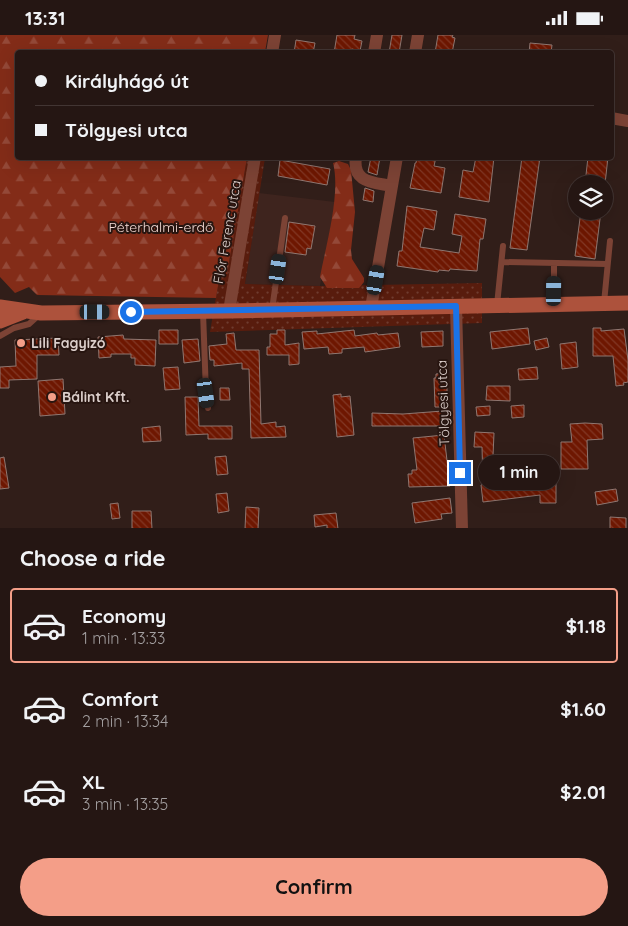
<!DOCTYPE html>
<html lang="en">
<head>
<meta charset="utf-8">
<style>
	:root { --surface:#251613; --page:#312321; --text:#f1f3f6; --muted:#a39fa0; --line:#423533; --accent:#f49e88 }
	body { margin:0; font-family:Quicksand,sans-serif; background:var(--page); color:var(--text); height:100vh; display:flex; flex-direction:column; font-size:19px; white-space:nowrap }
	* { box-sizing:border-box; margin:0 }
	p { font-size:16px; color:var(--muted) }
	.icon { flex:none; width:28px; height:28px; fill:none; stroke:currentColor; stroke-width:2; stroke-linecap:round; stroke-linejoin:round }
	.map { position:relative; height:493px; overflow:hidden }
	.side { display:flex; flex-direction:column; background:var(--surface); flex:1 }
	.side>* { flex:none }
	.hud { position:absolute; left:15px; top:15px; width:599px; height:110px; border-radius:5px; box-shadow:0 5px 20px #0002,0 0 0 1px var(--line); display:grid; align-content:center; height:110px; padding:0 20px; background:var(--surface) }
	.fabs { position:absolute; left:568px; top:140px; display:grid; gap:10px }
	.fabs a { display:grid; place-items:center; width:45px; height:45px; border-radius:50%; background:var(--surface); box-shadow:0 5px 20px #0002,0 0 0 1px var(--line); font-size:25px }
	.end { position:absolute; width:22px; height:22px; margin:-11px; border:6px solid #1a73e8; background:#fff; box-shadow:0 0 0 2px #fff }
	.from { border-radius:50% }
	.bubble { position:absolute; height:35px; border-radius:18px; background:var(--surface); box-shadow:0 5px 20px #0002,0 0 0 1px var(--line); font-size:16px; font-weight:700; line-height:35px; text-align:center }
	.car { position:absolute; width:15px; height:30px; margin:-15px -8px; border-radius:6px; box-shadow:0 0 4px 1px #0007; background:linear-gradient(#222 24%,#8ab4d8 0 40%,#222 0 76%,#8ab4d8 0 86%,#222 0) }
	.hud b { display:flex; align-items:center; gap:18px; height:48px; font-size:19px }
	.hud b+b { border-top:1px solid var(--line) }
	.hud i { width:12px; height:12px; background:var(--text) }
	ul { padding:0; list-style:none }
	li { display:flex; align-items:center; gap:15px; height:75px; margin:0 10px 8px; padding:0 10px; border:2px solid transparent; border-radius:5px }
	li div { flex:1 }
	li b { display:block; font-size:19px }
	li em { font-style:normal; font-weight:700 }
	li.active { border-color:var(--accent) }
	li>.icon { width:45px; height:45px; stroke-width:1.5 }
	h2 { padding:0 20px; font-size:22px; line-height:60px }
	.primary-button { display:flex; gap:10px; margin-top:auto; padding:10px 20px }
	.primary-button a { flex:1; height:58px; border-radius:30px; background:var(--accent); color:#111; font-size:20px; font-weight:700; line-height:58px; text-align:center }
	.status { display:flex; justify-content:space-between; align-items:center; height:35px; padding:0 25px; background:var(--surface); direction:ltr }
	.status svg { height:14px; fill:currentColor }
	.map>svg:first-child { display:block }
	.built { fill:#3e241e }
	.grass { fill:url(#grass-dots) }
	.forest { fill:url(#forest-firs) }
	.building { fill:url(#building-back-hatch); stroke:#8f7771 }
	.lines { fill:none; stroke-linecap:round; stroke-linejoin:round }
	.lane { stroke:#7c4335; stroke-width:6 }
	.street { stroke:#7c4335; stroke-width:12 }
	.secondary { stroke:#ad523c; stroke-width:15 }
	.route { stroke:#1a73e8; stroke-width:6 }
	.poi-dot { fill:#f49e88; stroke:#271510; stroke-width:2 }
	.labels { text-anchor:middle; stroke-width:4; stroke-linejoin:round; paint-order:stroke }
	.park-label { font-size:14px; fill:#f4d9d3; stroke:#271510 }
	.street-label { font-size:14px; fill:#dbceca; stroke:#271510 }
	.poi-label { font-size:14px; font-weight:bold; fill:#dbceca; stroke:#271510; text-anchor:start }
</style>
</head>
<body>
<div class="status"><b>13:31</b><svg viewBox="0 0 49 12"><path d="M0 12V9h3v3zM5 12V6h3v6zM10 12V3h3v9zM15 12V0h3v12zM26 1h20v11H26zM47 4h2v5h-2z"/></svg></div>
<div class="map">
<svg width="628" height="494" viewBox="0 0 628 494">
	<defs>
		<pattern id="grass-dots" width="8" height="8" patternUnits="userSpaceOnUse" patternTransform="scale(1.25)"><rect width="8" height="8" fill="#581c0d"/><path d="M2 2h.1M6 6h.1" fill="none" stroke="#6f3c2f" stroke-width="1.8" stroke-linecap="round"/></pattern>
		<pattern id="forest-firs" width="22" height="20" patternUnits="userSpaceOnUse" patternTransform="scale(1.25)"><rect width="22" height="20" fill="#832c18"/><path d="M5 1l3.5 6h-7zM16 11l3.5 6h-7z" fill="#944938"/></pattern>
		<pattern id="building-back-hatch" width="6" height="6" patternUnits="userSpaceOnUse" patternTransform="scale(1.25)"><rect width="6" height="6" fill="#6e1701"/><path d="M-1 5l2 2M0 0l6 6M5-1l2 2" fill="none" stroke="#823825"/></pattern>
	</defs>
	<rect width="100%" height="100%" fill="#311e19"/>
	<path class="built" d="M259 158 335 167 320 251 245 249Z"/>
	<path class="grass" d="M247 123H265L245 249 320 251 482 248V288L210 297 220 239H227Z"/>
	<path class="forest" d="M0 0H268L265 17 18 18V122L247 123 227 239H220L216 263 37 260 29 252 15 258 0 242Z
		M339 126 348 129 351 135 355 177 351 215 352 224 364 243V247L359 253H327L320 242C326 210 341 158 333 128Z"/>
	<path class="building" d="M337 0H355L354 4 362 6 360 16 352 14 351 18H334Z
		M392 0H402L399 18H389Z
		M438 0H453L452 2 455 3 452 18H435Z
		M296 5 315 8 313 18H294Z
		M530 8 552 10 551 18H529Z
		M371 122H380L377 140 368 137Z
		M417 122H436L434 131 445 133 441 158 410 153 415 128H416Z
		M476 122H494L489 167 459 162 463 135 473 137Z
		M522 122H540L527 215 510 213Z
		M588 122H608L605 149H585Z
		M280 125 330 134 327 150 278 141Z
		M365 153 374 156 373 167 363 165Z
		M407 171 437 176 434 195 424 193 420 212 459 218 462 201 452 199 455 179 486 184 483 204H480L477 236 450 234 449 236 439 235 438 237 397 231 399 216H402Z
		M581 176H601L595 224 575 221Z
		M289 187 315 191 311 214 307 213 306 220 285 217Z
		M528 293 530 309 492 314 490 297Z
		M593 293H601V296L624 294 628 325V347L623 348 624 350 616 351 613 321H593Z
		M159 295H178V309H159Z
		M277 295H285V310L299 308V329L289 330V320H267V312H270V299H277Z
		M354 295 355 301 377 298 378 300 398 298 400 312 365 317 364 312 342 314V318L329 319 328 312 304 314 302 297 317 296V299Z
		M443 296V311L422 312 421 297Z
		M234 298 236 315H259L261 389 276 387V392L285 391 286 402 251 403 249 334H242V328L214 331V325H210L209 311 227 309 226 299Z
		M123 300 124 304 156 305 155 331 135 330V323H131V319H111V322L99 323 98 302Z
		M58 303 59 320H37V344L9 345V353H0V332L16 331 15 305Z
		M547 303 549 312 536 315 534 306Z
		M198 304 200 326 184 328 182 305Z
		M576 307 578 332 562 334 560 309Z
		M178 332 180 354 165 355 163 333Z
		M537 332 538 344 519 345 518 334Z
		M446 338 448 372H435L434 343H436V339Z
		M63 344 65 379 40 381 38 346Z
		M487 351H510V366L486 365Z
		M220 353H229L230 365H220Z
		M341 359V362L350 361 354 400 337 402 333 360Z
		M185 362H198L199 391H232V404H208V399L186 400Z
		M524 370V382L512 383 511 371Z
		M490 371V380L477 381 476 372Z
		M443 376V391H372V378L403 379Z
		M585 388 602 389 603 404 587 405 588 434H561V407H572L570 389Z
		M160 391 161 406 143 407 142 393Z
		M475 397 494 398 493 421 501 420 502 447 543 441H556V468H540V460L483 467 481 450 483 449 482 412H474Z
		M444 400 450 451 409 452 408 439H412V435H417L413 403Z
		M226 421 228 439 217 440 215 422Z
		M4 422 9 453 0 454V423Z
		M616 454 618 466 597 470 595 457Z
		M227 458 229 476 218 478 216 459Z
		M450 463 452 478 441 479 442 484 415 488 412 468Z
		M118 468 120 483 112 484 110 469Z
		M246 472 259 473 258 494H245Z
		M132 476H151L152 494H132Z
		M336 478 338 494H327V490L315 492 314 480Z
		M610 482 626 483V494H610Z"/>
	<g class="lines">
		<path class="lane" d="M502 227 607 229
			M604 268 610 206
			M554 269V229
			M497 270 503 211
			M272 275 285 183
			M203 277 206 358 208 373
			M0 301 14 293 29 289 40 279"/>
		<path class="street" d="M272 18 275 0
			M374 18 377 0
			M415 18 418 0
			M611 83 628 86
			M356 122C352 148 373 147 392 151
			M456 271 462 494
			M371 273 397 122
			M229 276 255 122"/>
		<path class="secondary" d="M0 272 41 278 229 276 628 268
			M0 286 23 277"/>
	</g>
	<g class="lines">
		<path class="route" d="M131 277 456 271 460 438"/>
	</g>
	<g class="poi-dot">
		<circle cx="21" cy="308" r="5"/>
		<circle cx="52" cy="362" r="5"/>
	</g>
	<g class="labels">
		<g class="park-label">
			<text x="161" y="197">Péterhalmi-erdő</text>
		</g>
		<g class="street-label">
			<text transform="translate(227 197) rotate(-80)" y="5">Flór Ferenc utca</text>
			<text transform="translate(443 368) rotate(-92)" y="5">Tölgyesi utca</text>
		</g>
		<g class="poi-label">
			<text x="31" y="313">Lili Fagyizó</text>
			<text x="62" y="367">Bálint Kft.</text>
		</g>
	</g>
</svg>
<div class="fabs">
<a><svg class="icon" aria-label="layers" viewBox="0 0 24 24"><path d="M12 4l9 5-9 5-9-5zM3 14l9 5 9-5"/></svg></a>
</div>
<i class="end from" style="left:131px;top:277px"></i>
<i class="end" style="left:460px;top:438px"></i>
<div class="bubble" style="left:478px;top:420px;width:82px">1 min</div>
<i class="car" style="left:278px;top:234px;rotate:8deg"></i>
<i class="car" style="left:376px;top:245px;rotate:10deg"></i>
<i class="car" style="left:554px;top:256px;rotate:1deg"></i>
<i class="car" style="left:95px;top:277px;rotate:90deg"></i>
<i class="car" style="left:206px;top:358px;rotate:172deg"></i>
<div class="hud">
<b><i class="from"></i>Királyhágó út</b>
<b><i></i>Tölgyesi utca</b>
</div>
</div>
<section class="side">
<h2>Choose a ride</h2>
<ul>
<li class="active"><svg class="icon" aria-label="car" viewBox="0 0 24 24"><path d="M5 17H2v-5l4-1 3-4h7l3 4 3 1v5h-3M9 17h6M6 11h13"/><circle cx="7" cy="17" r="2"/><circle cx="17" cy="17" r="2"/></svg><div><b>Economy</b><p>1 min · 13:33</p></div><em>$1.18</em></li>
<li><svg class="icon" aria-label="car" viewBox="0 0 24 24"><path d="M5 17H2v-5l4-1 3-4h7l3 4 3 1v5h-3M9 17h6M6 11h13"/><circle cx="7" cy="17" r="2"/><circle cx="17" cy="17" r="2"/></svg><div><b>Comfort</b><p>2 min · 13:34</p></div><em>$1.60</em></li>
<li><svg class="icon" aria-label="car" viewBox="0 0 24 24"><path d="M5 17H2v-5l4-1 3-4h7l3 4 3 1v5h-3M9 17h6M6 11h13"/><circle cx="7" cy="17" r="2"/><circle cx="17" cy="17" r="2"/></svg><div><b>XL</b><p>3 min · 13:35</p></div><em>$2.01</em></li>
</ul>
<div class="primary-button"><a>Confirm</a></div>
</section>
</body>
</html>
